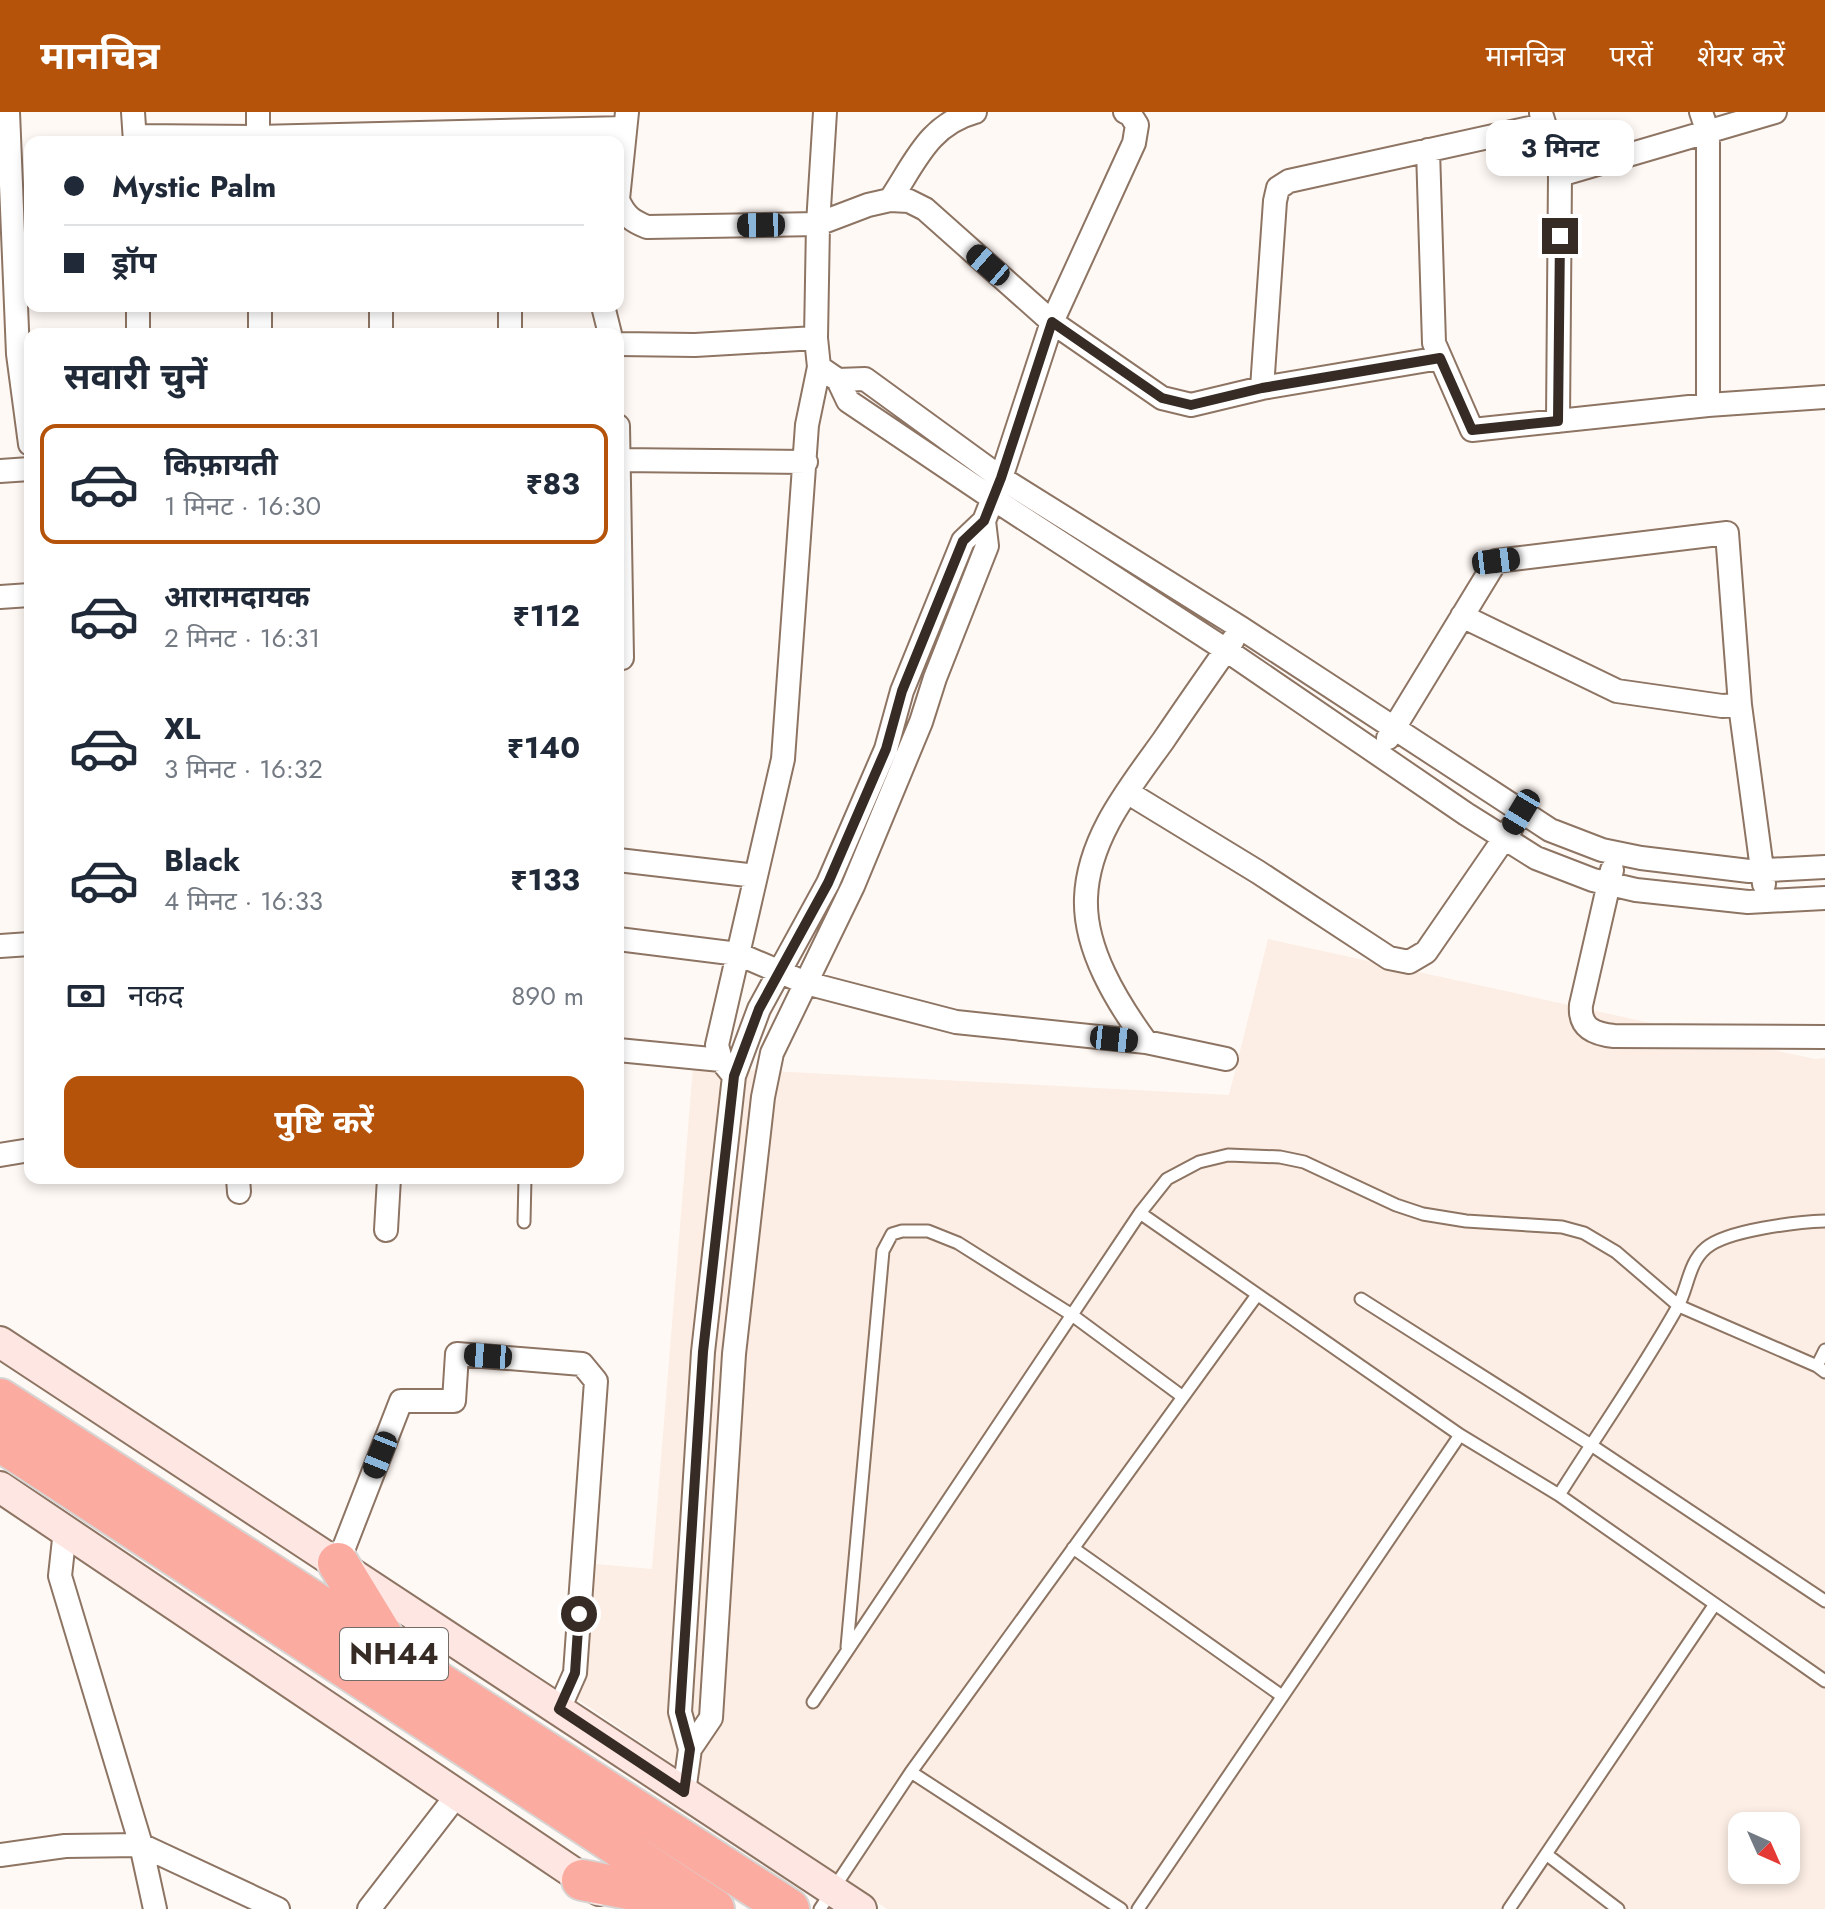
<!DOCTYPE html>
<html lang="hi">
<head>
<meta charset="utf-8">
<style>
	:root { --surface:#fff; --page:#f6f6f7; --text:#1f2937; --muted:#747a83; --line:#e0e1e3; --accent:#b45309 }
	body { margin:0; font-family:Jost,"Noto Sans Devanagari",sans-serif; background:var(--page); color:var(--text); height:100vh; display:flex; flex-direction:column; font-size:30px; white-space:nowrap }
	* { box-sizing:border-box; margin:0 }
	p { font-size:26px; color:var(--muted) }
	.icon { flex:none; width:44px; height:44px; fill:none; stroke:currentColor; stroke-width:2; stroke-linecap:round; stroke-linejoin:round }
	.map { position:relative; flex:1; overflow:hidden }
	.panel { position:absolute; left:24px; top:216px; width:600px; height:856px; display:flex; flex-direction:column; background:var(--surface); border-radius:16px; box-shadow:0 4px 12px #0003 }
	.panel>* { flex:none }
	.hud { position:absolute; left:24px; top:24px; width:600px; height:176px; border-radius:16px; box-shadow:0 4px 12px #0003; display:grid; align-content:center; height:176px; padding:0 40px; background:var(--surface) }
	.needle { width:52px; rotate:135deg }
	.buttons { position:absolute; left:1728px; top:1700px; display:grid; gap:16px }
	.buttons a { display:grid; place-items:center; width:72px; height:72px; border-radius:16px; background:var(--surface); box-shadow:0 4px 12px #0003; font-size:40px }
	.end { position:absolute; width:36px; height:36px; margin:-18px; border:10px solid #362c25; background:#fff; box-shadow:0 0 0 4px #fff }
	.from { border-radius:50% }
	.bubble { position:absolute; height:56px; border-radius:16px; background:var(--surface); box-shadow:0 4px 12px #0003; font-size:26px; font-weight:700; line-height:56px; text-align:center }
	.car { position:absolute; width:24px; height:48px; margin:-24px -12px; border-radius:10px; box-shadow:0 0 6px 2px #0007; background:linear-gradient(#222 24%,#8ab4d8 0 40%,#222 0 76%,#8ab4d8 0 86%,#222 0) }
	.hud b { display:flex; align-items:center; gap:28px; height:76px; font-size:30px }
	.hud b+b { border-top:2px solid var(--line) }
	.hud i { width:20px; height:20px; background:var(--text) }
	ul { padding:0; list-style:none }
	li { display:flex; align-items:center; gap:24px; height:120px; margin:0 16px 12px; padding:0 24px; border:4px solid transparent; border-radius:16px }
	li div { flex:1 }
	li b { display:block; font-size:30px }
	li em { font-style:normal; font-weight:700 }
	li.on { border-color:var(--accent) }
	li>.icon { width:72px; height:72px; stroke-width:1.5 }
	h2 { padding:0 40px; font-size:36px; line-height:96px }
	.pay { display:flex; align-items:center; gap:20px; height:88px; padding:0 40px; font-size:30px }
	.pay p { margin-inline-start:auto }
	.action { display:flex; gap:16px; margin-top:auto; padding:16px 40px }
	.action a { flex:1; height:92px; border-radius:16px; background:var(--accent); color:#fff; font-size:32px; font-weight:700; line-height:92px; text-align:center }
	header { display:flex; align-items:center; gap:48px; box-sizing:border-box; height:112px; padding:0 40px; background:var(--accent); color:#fff }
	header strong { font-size:38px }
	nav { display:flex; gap:44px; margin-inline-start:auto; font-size:28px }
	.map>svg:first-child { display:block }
	.built { fill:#fceee4; fill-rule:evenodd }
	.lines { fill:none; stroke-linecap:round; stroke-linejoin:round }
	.lane-casing { stroke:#8d7463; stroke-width:15 }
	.street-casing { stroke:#8d7463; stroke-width:26 }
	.secondary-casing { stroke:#8d7463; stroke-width:34 }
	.highway-casing { stroke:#d7d5d3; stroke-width:44 }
	.lane { stroke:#fff; stroke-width:11 }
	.street { stroke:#fff; stroke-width:22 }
	.secondary { stroke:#fee6e2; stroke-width:30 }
	.highway { stroke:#fcaba0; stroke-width:40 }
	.route { stroke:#362c25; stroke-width:10 }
	.labels { text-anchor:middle; stroke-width:7; stroke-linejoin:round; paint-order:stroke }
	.shield { fill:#fff; stroke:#726b66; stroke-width:2 }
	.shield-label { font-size:30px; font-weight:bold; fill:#362c25 }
</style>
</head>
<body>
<header>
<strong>मानचित्र</strong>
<nav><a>मानचित्र</a><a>परतें</a><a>शेयर करें</a></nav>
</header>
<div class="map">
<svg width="1825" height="1797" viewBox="0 0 1825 1797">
	<rect width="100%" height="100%" fill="#fff9f5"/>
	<path class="built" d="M1268 827 1815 947 1825 946V1797H887L561 1576 596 1452 652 1457 693 955 1229 983ZM1742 1714H1786V1758H1742Z"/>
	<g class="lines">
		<g class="lane-casing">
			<path id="lane" d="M1140 1101 1460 1323 1559 1383 1825 1569
				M524 1110 525 1066
				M1361 1187 1591 1333 1825 1489
				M1825 1238 1817 1254 1825 1260
				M1559 1383C1598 1321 1641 1260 1677 1196 1688 1177 1688 1151 1706 1136 1727 1118 1797 1110 1825 1109
				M1073 1436 1282 1584
				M847 1535 883 1139 892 1122 902 1119H928L958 1131 1072 1203 1183 1285
				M813 1590 1140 1101 1167 1067 1199 1050 1228 1043 1280 1045 1304 1050 1396 1093 1423 1102 1466 1109 1562 1115 1584 1121 1616 1140 1679 1194 1817 1254
				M911 1660 1121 1797
				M1546 1742 1618 1797
				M820 1797 911 1660 1257 1183
				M1138 1797 1460 1323
				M1509 1797 1715 1492"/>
		</g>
		<g class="street-casing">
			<path id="street" d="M8 0 18 242 30 332
				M133 0 135 30
				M258 0V30
				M1701 0 1708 21V293
				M1541 1 1560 63 1558 309
				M135 24 258 25 625 16
				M1428 38 1434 231 1472 318 1708 293 1825 285
				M1560 63 1775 0
				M618 87 627 0
				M618 88C625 104 632 109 647 115L818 112 868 93 890 88 909 89 925 97 1052 210 1162 286 1191 293 1262 276
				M890 88C915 51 928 13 975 0
				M138 194V222
				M260 194V222
				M510 194V222
				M603 194 610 222
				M381 222V194
				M618 232 695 233 816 226
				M1440 246 1262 276 1275 89 1278 76 1289 69 1543 13
				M819 255 838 268 848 289 992 386 1226 538 1466 702 1536 746 1593 768 1636 778 1748 790 1825 786
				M838 268 865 267 1001 366 1241 516 1550 718 1602 738 1641 746 1749 759 1825 755
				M618 314 622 546
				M618 348 806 350
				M0 359 30 357
				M0 485 30 483
				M1462 504 1617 579 1722 594 1740 593
				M1388 626 1496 449 1727 421 1740 593 1764 772
				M1127 680 1258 760 1389 846 1409 850 1426 840 1512 715
				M618 748 756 764
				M1612 758 1581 893C1579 916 1594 922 1614 924L1825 925
				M618 827 738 842 806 871 956 910 1146 930 1226 947
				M0 834 30 832
				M1146 930C1117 890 1084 837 1086 786 1088 726 1130 675 1163 629 1186 595 1209 562 1233 528
				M618 938 721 948
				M734 964 721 948 717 933 783 647 807 313 819 255 816 226 818 112 825 0
				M0 1043 30 1038
				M238 1066 239 1080
				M386 1118 389 1066
				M65 1418 60 1464 141 1733 155 1797
				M338 1451 401 1289H454L457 1242 582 1252 596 1269 575 1561 559 1597
				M690 1637 711 1606 734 1242 763 985 772 941 853 774 921 610 935 566 987 434 984 409
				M684 1680 690 1637 680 1600 703 1240 734 964 759 897 828 771 886 637 902 579 963 429 984 409 1001 366 1052 210 1134 31 1137 13 1130 2 1125 0
				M0 1743 65 1734 141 1733 278 1797
				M369 1797 457 1683"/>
		</g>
		<g class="secondary-casing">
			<path id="secondary" d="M0 1230 861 1797
				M0 1375 599 1778"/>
		</g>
		<g class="highway-casing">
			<path id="highway" d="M0 1287 789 1797
				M0 1329 714 1797
				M338 1451 388 1533
				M582 1768 685 1788"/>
		</g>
		<use href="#lane" class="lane"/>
		<use href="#street" class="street"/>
		<use href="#secondary" class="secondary"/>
		<use href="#highway" class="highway"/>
	</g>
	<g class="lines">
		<path class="route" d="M579 1502 575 1561 559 1597 684 1680 690 1637 680 1600 703 1240 734 964 759 897 828 771 886 637 902 579 963 429 984 409 1001 366 1052 210 1162 286 1191 293 1262 276 1440 246 1472 318 1558 309 1560 124"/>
	</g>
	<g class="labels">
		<rect class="shield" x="340" y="1516" width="108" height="52" rx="6"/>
		<g class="shield-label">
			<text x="394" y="1552">NH44</text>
		</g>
	</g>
</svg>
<div class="buttons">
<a><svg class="needle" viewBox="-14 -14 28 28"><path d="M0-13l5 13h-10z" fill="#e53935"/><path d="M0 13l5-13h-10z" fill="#747a83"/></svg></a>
</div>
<i class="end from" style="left:579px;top:1502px"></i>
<i class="end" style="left:1560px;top:124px"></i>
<div class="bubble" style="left:1486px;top:8px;width:148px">3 मिनट</div>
<i class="car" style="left:761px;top:113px;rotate:269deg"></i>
<i class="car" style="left:988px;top:153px;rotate:311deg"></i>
<i class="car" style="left:1496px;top:449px;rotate:83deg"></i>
<i class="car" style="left:1521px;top:700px;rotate:211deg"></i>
<i class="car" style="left:1114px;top:927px;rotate:96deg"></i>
<i class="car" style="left:488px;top:1244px;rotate:274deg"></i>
<i class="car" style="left:380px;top:1343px;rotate:202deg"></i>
<div class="hud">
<b><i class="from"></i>Mystic Palm</b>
<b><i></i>ड्रॉप</b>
</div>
<section class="panel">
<h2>सवारी चुनें</h2>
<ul>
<li class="on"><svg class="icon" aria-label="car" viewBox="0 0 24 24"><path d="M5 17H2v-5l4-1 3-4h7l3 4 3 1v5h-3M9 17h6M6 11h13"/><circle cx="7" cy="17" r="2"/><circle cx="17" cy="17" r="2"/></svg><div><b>किफ़ायती</b><p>1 मिनट · 16:30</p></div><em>₹83</em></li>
<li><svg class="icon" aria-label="car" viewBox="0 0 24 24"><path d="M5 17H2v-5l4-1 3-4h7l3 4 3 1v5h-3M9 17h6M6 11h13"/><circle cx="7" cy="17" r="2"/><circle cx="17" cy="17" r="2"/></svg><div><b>आरामदायक</b><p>2 मिनट · 16:31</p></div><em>₹112</em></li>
<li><svg class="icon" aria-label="car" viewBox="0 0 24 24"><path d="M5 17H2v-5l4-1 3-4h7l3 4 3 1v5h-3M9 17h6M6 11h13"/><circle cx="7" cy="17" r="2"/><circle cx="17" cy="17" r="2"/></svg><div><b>XL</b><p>3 मिनट · 16:32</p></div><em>₹140</em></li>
<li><svg class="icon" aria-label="car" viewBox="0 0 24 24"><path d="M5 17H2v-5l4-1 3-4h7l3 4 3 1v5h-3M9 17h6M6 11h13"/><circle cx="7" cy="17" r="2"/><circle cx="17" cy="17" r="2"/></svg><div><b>Black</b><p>4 मिनट · 16:33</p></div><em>₹133</em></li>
</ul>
<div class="pay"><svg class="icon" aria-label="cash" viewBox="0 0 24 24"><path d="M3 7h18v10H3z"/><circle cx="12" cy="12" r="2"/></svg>नकद<p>890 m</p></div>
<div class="action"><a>पुष्टि करें</a></div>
</section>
</div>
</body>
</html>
